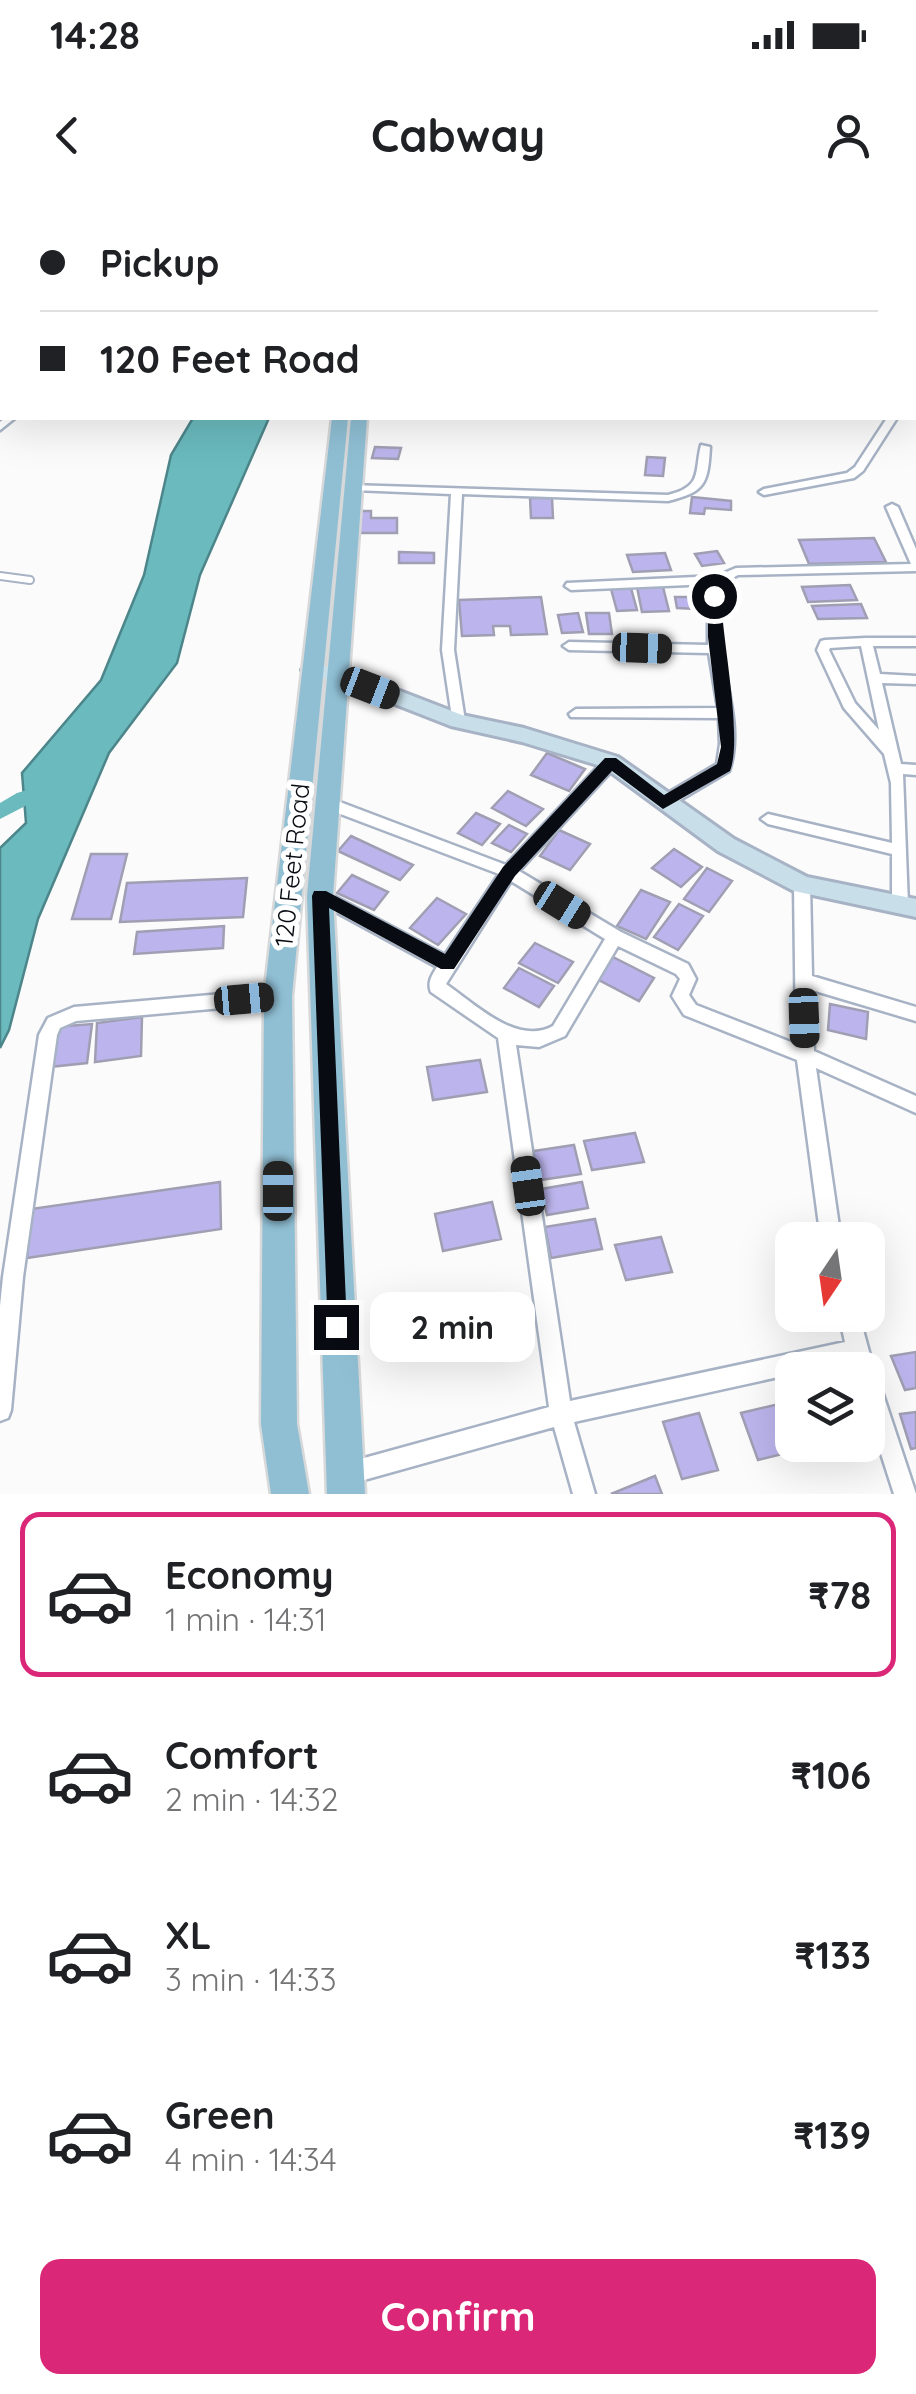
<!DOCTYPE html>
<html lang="en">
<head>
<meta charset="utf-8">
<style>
	:root { --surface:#fff; --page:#f2f2f2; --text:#202124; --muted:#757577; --line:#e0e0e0; --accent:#db2777 }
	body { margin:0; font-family:Quicksand,sans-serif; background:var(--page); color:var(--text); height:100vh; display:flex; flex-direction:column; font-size:38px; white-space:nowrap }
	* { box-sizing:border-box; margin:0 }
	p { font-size:32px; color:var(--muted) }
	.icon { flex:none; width:55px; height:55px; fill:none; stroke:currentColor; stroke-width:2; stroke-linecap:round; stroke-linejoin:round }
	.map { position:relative; height:1294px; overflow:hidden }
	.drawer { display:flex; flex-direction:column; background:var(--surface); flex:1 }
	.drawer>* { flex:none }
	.guide { position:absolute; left:0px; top:0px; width:918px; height:220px; box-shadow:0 10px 40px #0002; display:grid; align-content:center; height:220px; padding:0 40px; background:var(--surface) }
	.needle { width:65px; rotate:193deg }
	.buttons { position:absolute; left:775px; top:1022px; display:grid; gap:20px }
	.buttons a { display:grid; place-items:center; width:110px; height:110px; border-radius:20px; background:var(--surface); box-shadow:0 10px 40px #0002; font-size:50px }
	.end { position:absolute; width:45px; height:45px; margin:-22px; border:12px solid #080c12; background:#fff; box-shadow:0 0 0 5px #fff }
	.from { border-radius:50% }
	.bubble { position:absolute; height:70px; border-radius:20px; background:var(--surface); box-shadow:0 10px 40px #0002; font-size:32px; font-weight:700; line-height:70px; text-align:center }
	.car { position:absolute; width:30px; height:60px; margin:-30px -15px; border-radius:12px; box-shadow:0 0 8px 2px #0007; background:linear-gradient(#222 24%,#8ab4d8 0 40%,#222 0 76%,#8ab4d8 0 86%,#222 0) }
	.guide b { display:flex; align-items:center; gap:35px; height:95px; font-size:38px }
	.guide b+b { border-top:2px solid var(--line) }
	.guide i { width:25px; height:25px; background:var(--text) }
	ul { padding:18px 0 0; list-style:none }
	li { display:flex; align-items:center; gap:30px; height:165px; margin:0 20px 15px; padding:0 20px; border:5px solid transparent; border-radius:20px }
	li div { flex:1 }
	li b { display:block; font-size:38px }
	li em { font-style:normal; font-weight:700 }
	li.current { border-color:var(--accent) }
	li>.icon { width:90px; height:90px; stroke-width:1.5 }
	.button { display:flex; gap:20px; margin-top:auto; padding:20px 40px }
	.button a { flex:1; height:115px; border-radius:20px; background:var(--accent); color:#fff; font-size:40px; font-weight:700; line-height:115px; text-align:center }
	.status { display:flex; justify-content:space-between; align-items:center; height:70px; padding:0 50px; background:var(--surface); direction:ltr }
	.status svg { height:28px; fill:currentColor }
	header { display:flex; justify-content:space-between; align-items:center; height:130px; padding:0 40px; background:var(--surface); font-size:45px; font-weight:700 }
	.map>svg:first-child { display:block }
	.water { fill:#6ababe; stroke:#4d868a; stroke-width:2.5 }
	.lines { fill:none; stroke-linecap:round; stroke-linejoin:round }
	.canal { fill:#6ababe; fill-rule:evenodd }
	.building { fill:#bcb5ed; stroke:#a09eb2; stroke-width:2.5 }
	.lane-far1-casing { stroke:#a7b3c5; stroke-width:6 }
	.lane-casing { stroke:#a7b3c5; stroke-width:10 }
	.street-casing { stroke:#a7b3c5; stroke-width:5 }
	.secondary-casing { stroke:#a7b3c5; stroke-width:6 }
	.primary-casing { stroke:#d7d8d9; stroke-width:5 }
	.lane-far1 { stroke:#fff; stroke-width:4 }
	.lane { stroke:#fff; stroke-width:6 }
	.street { fill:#fff; fill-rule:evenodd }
	.secondary { fill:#c8dfea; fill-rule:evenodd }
	.primary { fill:#90bfd4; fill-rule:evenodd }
	.route { fill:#080c12 }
	.labels { text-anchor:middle; stroke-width:10; stroke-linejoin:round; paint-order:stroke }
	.street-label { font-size:25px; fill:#080c12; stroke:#fff }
</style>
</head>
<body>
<div class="status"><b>14:28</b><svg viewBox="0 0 49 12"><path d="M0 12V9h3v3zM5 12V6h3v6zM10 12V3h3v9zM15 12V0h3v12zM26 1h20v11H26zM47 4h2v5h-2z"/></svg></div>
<header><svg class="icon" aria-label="back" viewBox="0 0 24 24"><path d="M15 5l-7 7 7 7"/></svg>Cabway<svg class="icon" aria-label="person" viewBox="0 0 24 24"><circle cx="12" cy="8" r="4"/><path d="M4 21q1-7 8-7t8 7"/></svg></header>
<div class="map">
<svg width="916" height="1294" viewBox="0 0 916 1294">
	<rect width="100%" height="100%" fill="#fbfbfb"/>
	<path class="water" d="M193 218H269L200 375 177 463 109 553 38 719 9 830 0 848V648L26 623 22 573 101 480 144 375 171 255Z"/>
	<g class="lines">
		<path class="canal" d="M48 584 58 591 55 596 31 603 0 619V603L17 593Z"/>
	</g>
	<path class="building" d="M375 247 401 248 398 259 372 258Z
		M647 257 665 258 663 276 645 275Z
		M692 297 731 301V310L705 308 704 314 690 313Z
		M530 298H552L553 318H531Z
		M359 311H371V318H397V333H358Z
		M874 338 886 362 809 364 799 340Z
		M717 351 724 363 702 366 695 354Z
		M399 352 434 353V363H399Z
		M665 353 671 370 633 372 627 355Z
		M850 385 857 400 808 402 802 387Z
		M637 387H663L669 411 642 412Z
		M631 388 637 410 617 411 611 389Z
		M541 397 547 434 511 435 510 426H493L494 435 462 436 459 400Z
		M675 397H694L696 409 677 408Z
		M861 404 867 418 818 419 812 406Z
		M578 413 583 432 562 433 558 415Z
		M586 413H609L612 434H589Z
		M547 553 585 569 569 591 531 575Z
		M508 591 543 609 526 626 492 608Z
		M476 613 500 624 482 645 458 633Z
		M509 625 527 634 511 652 492 643Z
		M559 630 590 644 570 670 540 656Z
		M351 636 413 665 400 680 338 651Z
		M674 649 702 667 681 687 652 668Z
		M91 654H127L111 719H72Z
		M707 668 732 681 709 712 684 699Z
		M352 675 388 692 374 710 337 693Z
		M247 678 243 717 120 722 127 683Z
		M641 690 670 702 646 739 617 726Z
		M437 698 466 714 438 745 410 728Z
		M679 704 703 716 678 750 654 737Z
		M224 726 223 748 134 754 137 732Z
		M535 743 573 762 558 783 519 763Z
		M613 757 654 778 639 801 597 779Z
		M519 768 554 786 539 807 504 788Z
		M830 804 868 812 866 839 828 830Z
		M142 817 141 856 95 862 97 823Z
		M92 824 87 863 49 867 54 827Z
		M480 860 487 892 433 900 427 867Z
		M635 933 644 962 592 970 584 941Z
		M574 945 581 974 534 981 527 952Z
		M220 982 221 1029 27 1058 31 1009Z
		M582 982 588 1008 547 1015 541 989Z
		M492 1002 501 1039 443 1051 435 1014Z
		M595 1019 602 1049 551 1058 545 1027Z
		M661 1037 672 1072 626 1080 615 1045Z
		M916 1152V1188L905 1190 891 1156Z
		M792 1201V1245H819L758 1260 741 1213Z
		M916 1212V1248L911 1249 900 1214Z
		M699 1213 718 1270 682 1279 663 1222Z
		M655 1276 662 1294H611Z"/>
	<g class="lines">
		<g class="lane-far1-casing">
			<path id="lane-far1" d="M706 0 731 2
				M0 70V75"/>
		</g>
		<g class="lane-casing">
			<path id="lane" d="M0 376 30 380"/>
		</g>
		<g class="street-casing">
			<path id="street" d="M146 0H154L152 2H145Z
				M707 0H716L718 2H710Z
				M915 43H916V47H915Z
				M915 110 916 111V117L915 116Z
				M915 176H916L915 184Z
				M0 193 2 194V200L0 199Z
				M5 218H15L0 230V222Z
				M887 218H897L863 271 854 278 764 295 759 292 764 289 847 273 855 267Z
				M701 245 710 247C708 284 705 292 668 301L462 294 454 450 465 521 458 526 453 524 442 450 451 294 354 290 349 287 350 285 668 295C703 286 694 273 701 245Z
				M892 304 898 307 916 349V371L738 375 725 382C719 406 718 429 722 452 727 490 742 533 729 571L668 607H658L656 603 658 599 717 564 720 544 719 518 571 517 569 514 576 509 718 508 709 453 569 450 563 446 569 442 708 445V403L712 384 571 390 565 386 567 383 717 376 736 368 911 364 886 307Z
				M866 438H916V446H873L880 474 916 476V484L882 483 901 564 916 565V575L903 574 908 705 906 709H894L892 705V654L768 624 761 619 768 614 892 643 891 583 884 554 844 508 817 450 821 441 825 440ZM861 446 879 530 855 503 829 450 830 448Z
				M611 557 616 558 618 562 616 566 519 671 621 732 688 764 696 779 689 795 696 805 796 844 794 685 797 681H807L810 685 812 776 916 807V821L812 790 814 851 916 896V913L816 868 841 1040H821L797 860 684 815 672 796 680 779 676 774 618 746 565 836 539 847 516 845 570 1201 845 1142 839 1115H859L874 1170 873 1174 879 1182 916 1294H894L868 1213V1170H854L851 1162 813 1170H792V1174L574 1222 595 1294H573L554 1227 346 1285 338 1282 335 1274 338 1266 346 1263 549 1207 498 838 431 792C427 783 432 775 437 767L314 700 312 696 314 692H326L445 755 499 674 322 607 320 603 327 598 332 599 506 665 606 558ZM511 681 605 739 553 826C517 846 475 804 446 784Z
				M278 789 284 791 286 796 284 801 278 803 76 821 60 828 57 835 23 1077 11 1210 8 1218 0 1221V1106L3 1077 39 835 48 818 74 807Z"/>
		</g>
		<g class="secondary-casing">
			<path id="secondary" d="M312 464 348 471 462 515 524 528 618 557 734 639 807 677 916 699V717L794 691 718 651 604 567 522 542 451 526 336 481 305 474 302 470Z"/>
		</g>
		<g class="primary-casing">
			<path id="primary" d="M332 218H348L292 796 297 1224 309 1294H271L261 1224 264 796Z
				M351 218H367L333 696 365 1294H327L307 696Z"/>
		</g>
		<use href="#lane-far1" class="lane-far1"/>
		<use href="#lane" class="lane"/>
		<use href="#street" class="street"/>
		<use href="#secondary" class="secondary"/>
		<use href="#primary" class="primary"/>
	</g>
	<path class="route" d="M714 391 721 396C722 439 743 538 730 571L663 609 612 571 515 676 454 769H441L329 708 347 1127 344 1135 336 1138 328 1135 312 696 314 691H326L445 754 503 667 605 558H616L664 595 717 564 721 547 708 437V396Z"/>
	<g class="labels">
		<g class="street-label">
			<text transform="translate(292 665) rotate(-84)" y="9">120 Feet Road</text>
		</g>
	</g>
</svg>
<div class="buttons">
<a><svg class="needle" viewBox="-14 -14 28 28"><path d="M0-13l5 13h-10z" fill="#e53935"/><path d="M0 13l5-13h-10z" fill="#757577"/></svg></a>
<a><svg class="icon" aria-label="layers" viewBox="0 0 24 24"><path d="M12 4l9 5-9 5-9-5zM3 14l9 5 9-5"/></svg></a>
</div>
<i class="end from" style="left:714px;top:396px"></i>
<i class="end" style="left:336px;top:1127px"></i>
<div class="bubble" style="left:370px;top:1092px;width:165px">2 min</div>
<i class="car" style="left:642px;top:448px;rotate:92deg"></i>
<i class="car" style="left:370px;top:488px;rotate:111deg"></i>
<i class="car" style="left:562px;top:705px;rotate:122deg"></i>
<i class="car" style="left:244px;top:799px;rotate:85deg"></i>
<i class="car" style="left:804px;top:818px;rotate:178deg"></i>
<i class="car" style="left:528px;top:986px;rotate:352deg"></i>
<i class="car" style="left:278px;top:991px;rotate:0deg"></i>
<div class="guide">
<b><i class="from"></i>Pickup</b>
<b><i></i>120 Feet Road</b>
</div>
</div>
<section class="drawer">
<ul>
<li class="current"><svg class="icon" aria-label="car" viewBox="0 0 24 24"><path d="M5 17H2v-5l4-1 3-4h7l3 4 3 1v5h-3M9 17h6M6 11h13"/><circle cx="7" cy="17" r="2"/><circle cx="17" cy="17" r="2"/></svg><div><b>Economy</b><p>1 min · 14:31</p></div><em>₹78</em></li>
<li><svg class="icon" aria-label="car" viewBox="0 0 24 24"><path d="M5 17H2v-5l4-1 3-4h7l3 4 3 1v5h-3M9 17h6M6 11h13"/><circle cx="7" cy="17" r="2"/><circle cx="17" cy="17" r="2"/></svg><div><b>Comfort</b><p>2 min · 14:32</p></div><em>₹106</em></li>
<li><svg class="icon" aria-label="car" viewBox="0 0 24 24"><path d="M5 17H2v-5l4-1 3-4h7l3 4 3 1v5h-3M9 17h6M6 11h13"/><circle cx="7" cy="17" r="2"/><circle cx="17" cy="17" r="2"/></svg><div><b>XL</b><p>3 min · 14:33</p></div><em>₹133</em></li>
<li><svg class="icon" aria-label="car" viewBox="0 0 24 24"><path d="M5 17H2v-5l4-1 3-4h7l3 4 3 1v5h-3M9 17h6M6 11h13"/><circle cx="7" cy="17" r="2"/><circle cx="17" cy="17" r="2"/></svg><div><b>Green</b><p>4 min · 14:34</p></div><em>₹139</em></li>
</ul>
<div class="button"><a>Confirm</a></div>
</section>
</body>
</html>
